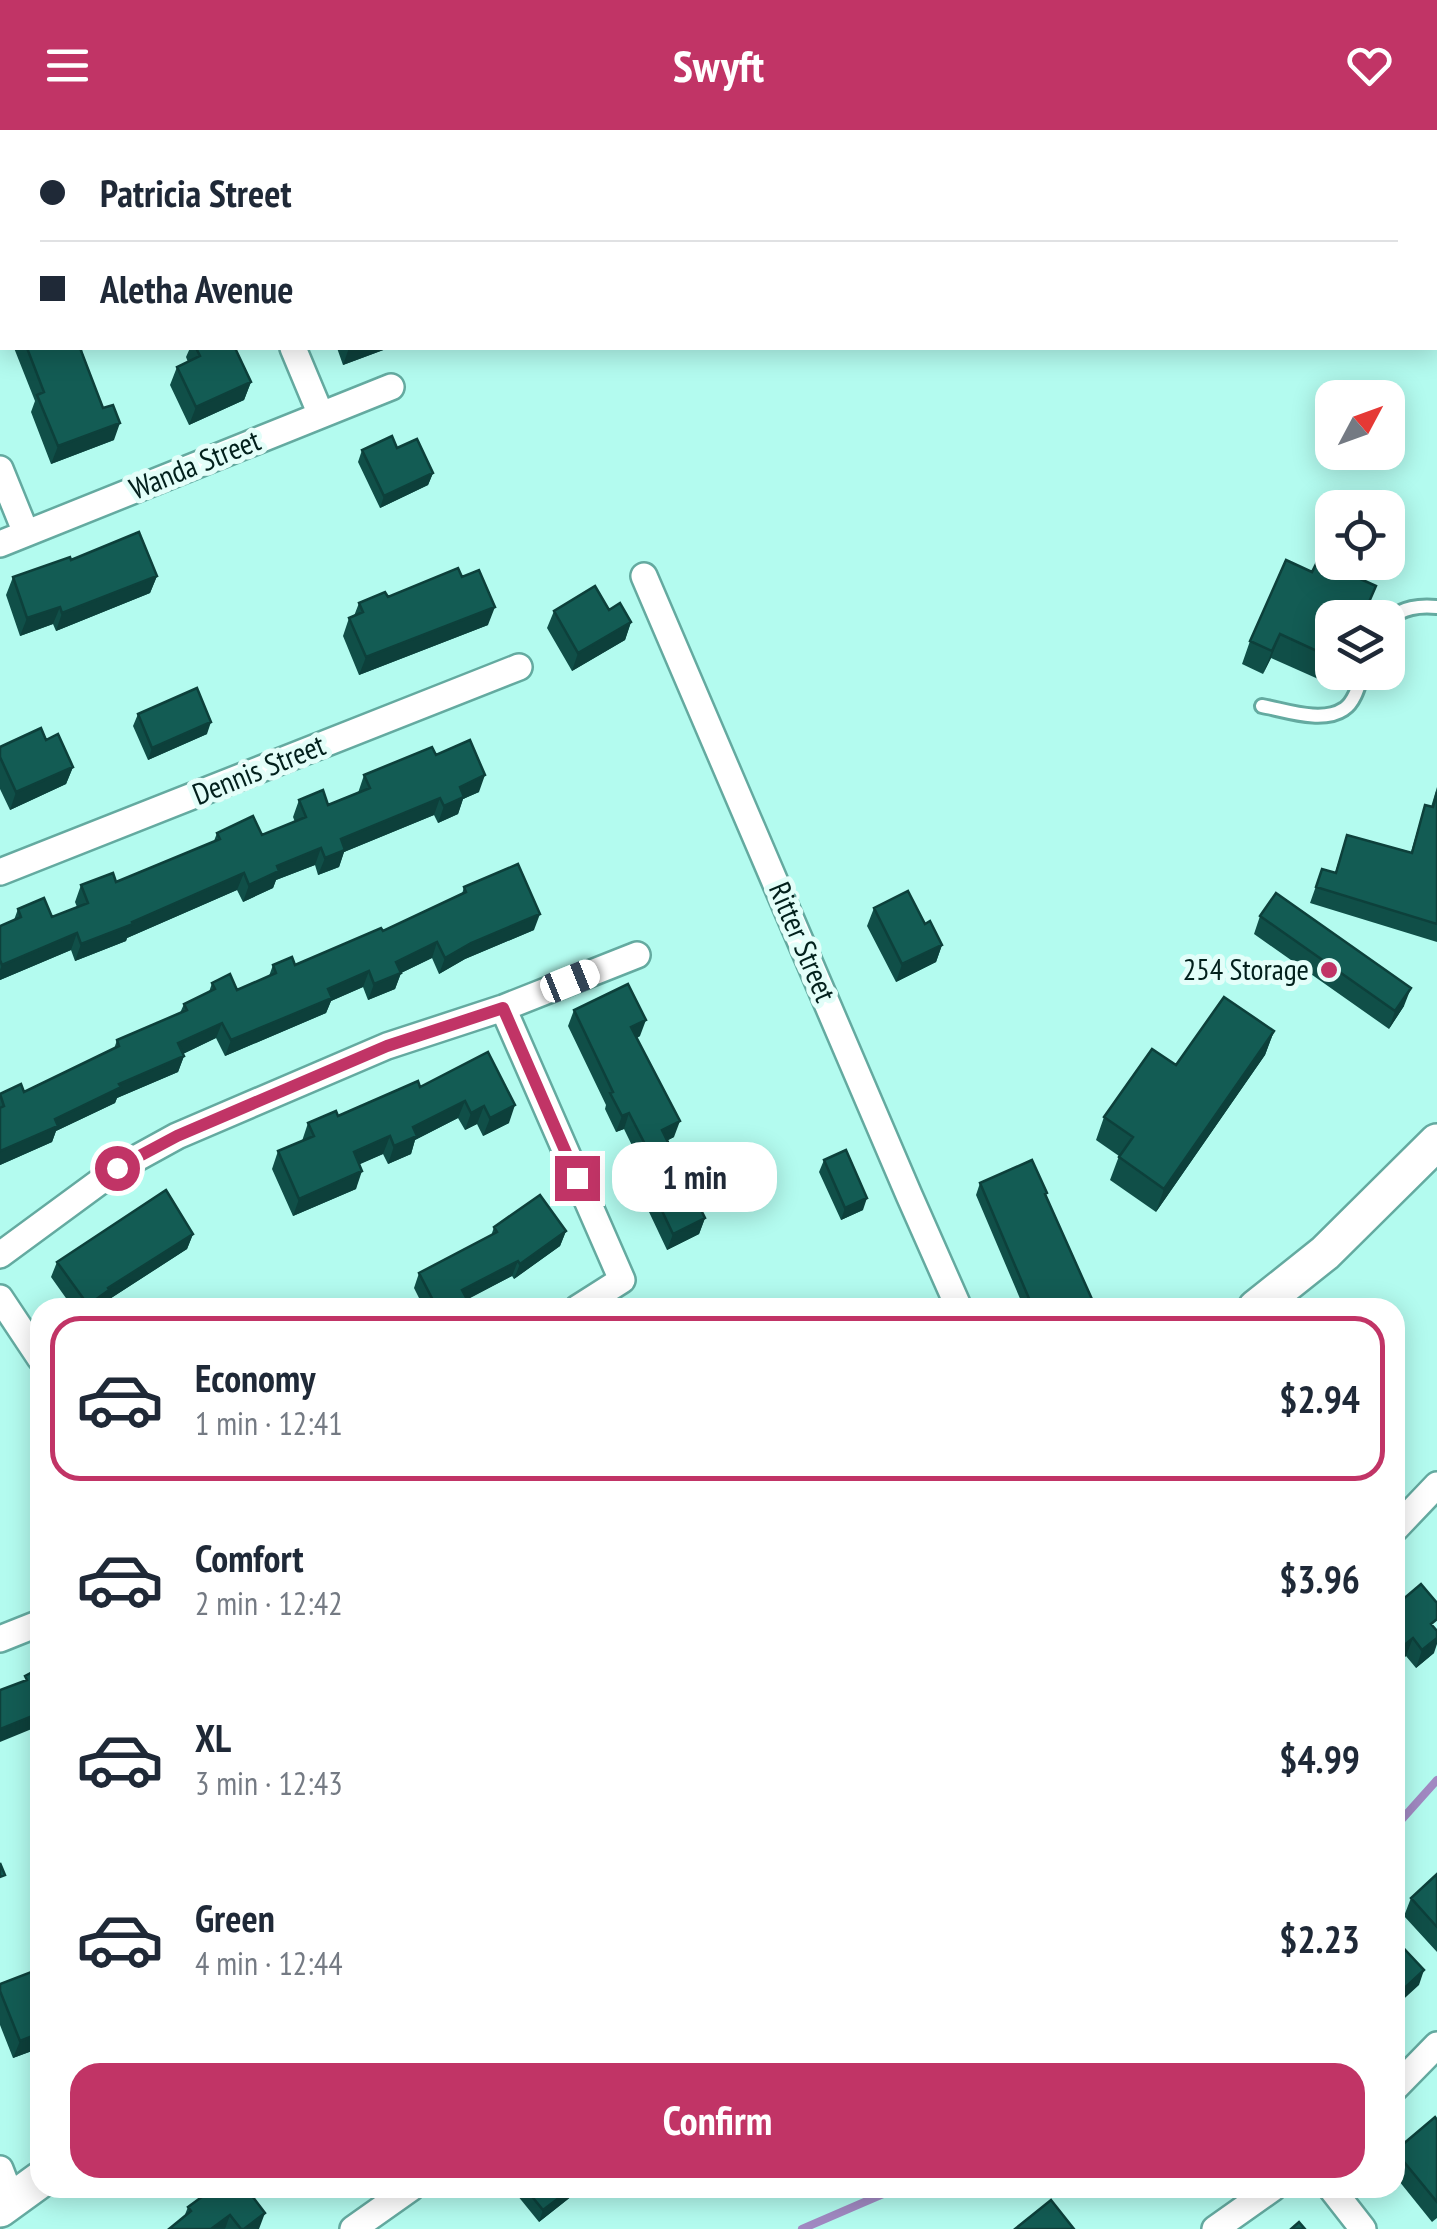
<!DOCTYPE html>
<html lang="en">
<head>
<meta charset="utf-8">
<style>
	:root { --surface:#fff; --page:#f6f6f7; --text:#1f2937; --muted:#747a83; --line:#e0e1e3; --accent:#c13466 }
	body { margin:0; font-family:"PT Sans Narrow",sans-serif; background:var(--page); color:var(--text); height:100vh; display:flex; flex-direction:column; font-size:38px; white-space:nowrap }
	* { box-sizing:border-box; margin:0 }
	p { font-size:32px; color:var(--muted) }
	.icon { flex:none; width:55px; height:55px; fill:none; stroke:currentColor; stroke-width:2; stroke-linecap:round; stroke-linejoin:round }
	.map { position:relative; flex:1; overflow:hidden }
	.sheet { position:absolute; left:30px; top:1168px; width:1375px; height:900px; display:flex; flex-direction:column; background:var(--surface); border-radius:30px; box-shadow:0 5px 25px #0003 }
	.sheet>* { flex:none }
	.hud { position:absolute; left:0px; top:0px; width:1438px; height:220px; box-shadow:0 5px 25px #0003; display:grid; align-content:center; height:220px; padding:0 40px; background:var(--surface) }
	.needle { width:65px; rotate:49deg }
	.fabs { position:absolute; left:1315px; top:250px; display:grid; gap:20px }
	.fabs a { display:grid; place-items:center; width:90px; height:90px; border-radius:20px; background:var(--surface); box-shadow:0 5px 25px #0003; font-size:50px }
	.end { position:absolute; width:45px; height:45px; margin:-22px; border:12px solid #c13466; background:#fff; box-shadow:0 0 0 5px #fff }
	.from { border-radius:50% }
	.bubble { position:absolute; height:70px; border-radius:30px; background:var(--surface); box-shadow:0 5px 25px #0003; font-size:32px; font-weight:700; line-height:70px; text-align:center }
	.car { position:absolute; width:30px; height:60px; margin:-30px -15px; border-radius:12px; box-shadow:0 0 8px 2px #0007; background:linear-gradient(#fff 24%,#345 0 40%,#fff 0 76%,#345 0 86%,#fff 0) }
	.hud b { display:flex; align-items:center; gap:35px; height:95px; font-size:38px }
	.hud b+b { border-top:2px solid var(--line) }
	.hud i { width:25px; height:25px; background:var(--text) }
	ul { padding:18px 0 0; list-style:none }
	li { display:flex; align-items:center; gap:30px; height:165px; margin:0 20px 15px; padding:0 20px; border:5px solid transparent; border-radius:30px }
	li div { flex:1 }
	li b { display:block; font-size:38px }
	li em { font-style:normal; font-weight:700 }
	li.selected { border-color:var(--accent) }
	li>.icon { width:90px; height:90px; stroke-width:1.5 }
	.action { display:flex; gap:20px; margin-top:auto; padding:20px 40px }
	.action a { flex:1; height:115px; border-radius:30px; background:var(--accent); color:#fff; font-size:40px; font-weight:700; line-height:115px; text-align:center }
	header { display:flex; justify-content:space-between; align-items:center; height:130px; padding:0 40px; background:var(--accent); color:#fff; font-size:45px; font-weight:700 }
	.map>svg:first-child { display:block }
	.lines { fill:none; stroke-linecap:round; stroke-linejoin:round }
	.stream { stroke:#a189c2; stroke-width:8 }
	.lane-casing { stroke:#64aaa0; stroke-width:18 }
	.street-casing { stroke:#64aaa0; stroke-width:30 }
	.secondary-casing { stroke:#64aaa0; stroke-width:40 }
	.lane { stroke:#fff; stroke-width:12 }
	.street { stroke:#fff; stroke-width:25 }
	.secondary { stroke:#fff; stroke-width:35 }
	.wall { fill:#104f48 }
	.shaded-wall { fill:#0d403b }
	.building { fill:#135c54; stroke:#0d403b; stroke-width:2.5 }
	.route { stroke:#c13466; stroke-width:12 }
	.poi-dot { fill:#c13466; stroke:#e3fef9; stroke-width:4 }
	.labels { text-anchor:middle; stroke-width:10; stroke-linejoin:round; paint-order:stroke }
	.street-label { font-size:30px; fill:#02201c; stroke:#e3fef9 }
	.poi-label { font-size:30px; fill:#02201c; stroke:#e3fef9; text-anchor:end }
</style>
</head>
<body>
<header><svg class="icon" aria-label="menu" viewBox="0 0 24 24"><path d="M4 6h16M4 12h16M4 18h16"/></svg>Swyft<svg class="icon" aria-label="heart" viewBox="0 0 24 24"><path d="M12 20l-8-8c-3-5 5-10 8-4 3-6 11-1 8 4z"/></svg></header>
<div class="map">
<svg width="1437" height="2099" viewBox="0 0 1437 2099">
	<rect width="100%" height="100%" fill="#b3fbef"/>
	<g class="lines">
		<path class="stream" d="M1395 1697 1437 1650
			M802 2099 897 2058"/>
		<g class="lane-casing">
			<path id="lane" d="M1388 489C1404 478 1418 475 1437 477
				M1262 576C1285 580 1322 594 1344 579 1355 572 1359 554 1363 542"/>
		</g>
		<g class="street-casing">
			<path id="street" d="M200 0 201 2
				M293 218 321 285
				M0 339 26 403
				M0 414 391 257
				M644 446 909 1065 959 1178
				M0 742 519 537
				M503 878 622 1150 578 1178
				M0 1125 117 1039 177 1006 387 916 503 878 637 825
				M0 1168 40 1228
				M1395 1399 1437 1355
				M0 1509 40 1493
				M1395 1958 1437 1915
				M0 2039 12 2070
				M1331 2058 1363 2099
				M353 2099 411 2058
				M1215 2099 1273 2058"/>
		</g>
		<g class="secondary-casing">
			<path id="secondary" d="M1256 1178 1325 1123 1437 1012
				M0 2079 40 2050"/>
		</g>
		<use href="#lane" class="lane"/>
		<use href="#street" class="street"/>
		<use href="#secondary" class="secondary"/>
	</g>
	<path class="wall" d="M14 218H83L82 221 114 310 51 334 31 282 35 271Z
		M190 218H235L251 252 244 270 189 295 170 255 177 237 188 232 186 227Z
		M337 218H386V219L343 235Z
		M397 318 433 343 428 355 380 378 358 332 362 320Z
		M157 446 150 463 56 501 53 494 20 506 6 465 13 447Z
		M388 467 488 495 359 545 343 506 349 488 354 486 359 473Z
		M554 481 631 492 625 510 572 541 547 498Z
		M1332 488V542H1340L1334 556 1271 528 1263 544 1242 534 1250 511Z
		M138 584 207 604 148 630 133 596Z
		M46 610 73 637 66 654 10 680 0 659V617Z
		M436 625 479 662 463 669 458 684 438 693 434 685 344 722 339 737 318 745 315 735 276 750 273 758 243 772 237 760 127 808 126 811 75 831 71 820 0 850V796L14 790 18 779 52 787 77 777 75 772 81 755 116 752 214 711 217 703 262 705 295 692 293 687 299 670 328 675 358 663 364 645Z
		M1437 657V812L1310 773 1322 739 1335 743 1347 705 1411 722 1425 675 1431 677Z
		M464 757 534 800 465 829 439 844 432 828 401 843 395 859 368 870 363 857 331 871 326 883 225 926 216 908 183 924 184 926 178 942 117 968 115 973 56 1001 52 1012 0 1035V964L24 962 114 919 117 910 180 883 184 874 209 862 212 853 237 860 269 846 273 835H295L383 801 462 764Z
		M874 778 925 794 942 815 936 832 896 852 867 796Z
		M1260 786 1404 876 1389 899 1254 804Z
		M574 880 640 906 637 908 674 1007 668 1010 705 1088 699 1104 667 1120 632 1046 639 1030 624 999 616 1002 605 979 606 975 568 896Z
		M1274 901 1265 925 1156 1082 1110 1050 1119 1026 1096 1010 1104 987 1176 935Z
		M488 922 509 993 483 1006 477 994 465 1000 458 988 415 1010 411 1024 388 1034 383 1024 359 1034 356 1059 293 1086 272 1039 278 1021 302 1011 308 993 338 986 420 957Z
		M824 1030 863 1080 841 1090 819 1042Z
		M980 1053 1047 1063 1046 1066 1095 1176 1094 1178H1024L976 1065Z
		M494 1097 566 1101 560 1116 514 1149 512 1146 467 1169 469 1173 467 1178H424L414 1158 419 1143 491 1106Z
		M193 1104 187 1119 105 1172 101 1178H73L51 1147 57 1132Z
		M1395 1476 1434 1523 1416 1538 1406 1526 1395 1535Z
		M1437 1744V1822L1404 1786 1411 1768Z
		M40 1841V1918L13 1928 0 1895V1854Z
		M1437 1990V2088L1432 2092 1395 2046V2020Z
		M214 2058 259 2099H169L184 2087 188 2077Z
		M514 2058H582L539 2092 513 2060Z"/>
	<path class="shaded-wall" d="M2 168V180L0 184V173Z
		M349 218H386V219L343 235Z
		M251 252 244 270 189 295 196 277Z
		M120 293 114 310 51 334 58 316Z
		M433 343 428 355 380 378 384 366Z
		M157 446 150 463 56 501 62 483Z
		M60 477 53 494 20 506 27 488Z
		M495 477 488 495 359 545 366 527Z
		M631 492 625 510 572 541 578 523Z
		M1280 504 1271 528 1263 544 1272 521Z
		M211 592 207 604 148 630 152 618Z
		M73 637 66 654 10 680 16 662Z
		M485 645 479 662 463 669 458 684 438 693 444 676 460 657Z
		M440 668 434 685 344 722 339 737 318 745 325 728 341 709Z
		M321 718 315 735 276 750 273 758 243 772 249 755 277 736Z
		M244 743 237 760 127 808 126 811 75 831 81 814Z
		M540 784 534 800 465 829 439 844 445 828 471 813Z
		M77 803 71 820 0 850V840L2 835Z
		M437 812 432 828 401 843 395 859 368 870 374 854 396 832Z
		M942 815 936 832 896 852 902 834Z
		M369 841 363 857 331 871 326 883 225 926 231 910 328 859Z
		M1411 858 1404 876 1389 899 1395 881Z
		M646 890 640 906 625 913 631 897Z
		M222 893 216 908 172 929 178 913Z
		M1274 901 1265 925 1156 1082 1164 1059Z
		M184 926 178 942 117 968 115 973 56 1001 52 1012 0 1035V1021L55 989 119 954Z
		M465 971 458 988 415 1010 411 1024 388 1034 394 1016 413 997Z
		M515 975 509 993 483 1006 490 988Z
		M484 976 477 994 465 1000 471 983Z
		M629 983 624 999 616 1002 622 986Z
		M680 991 674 1007 657 1016 662 1000Z
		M390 1006 383 1024 347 1040 354 1022Z
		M362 1041 356 1059 293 1086 299 1069Z
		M867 1068 863 1080 841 1090 845 1078Z
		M705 1088 699 1104 667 1120 673 1104Z
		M566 1101 560 1116 514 1149 520 1134Z
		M193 1104 187 1119 105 1172 101 1178H87L88 1175 108 1158Z
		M518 1131 512 1146 457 1175 462 1160Z
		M1413 1508 1406 1526 1395 1535 1397 1521Z
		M1437 1508V1514L1434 1523 1416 1538 1422 1520Z
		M40 1583 39 1596 0 1612V1599Z
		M1424 1840 1419 1855 1395 1877V1867Z
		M40 1903V1918L13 1928 20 1911Z
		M572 2058H582L539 2092 543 2080Z
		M265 2083 259 2099H244Z
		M230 2085 225 2099H211Z"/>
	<path class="building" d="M93 0H145L146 2H94Z
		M2 26V168L1 169 0 165V27Z
		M27 218H80L103 278 113 275 120 293 58 316 37 265 44 262Z
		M196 218H235L251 252 196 277 177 237 200 226Z
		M392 306 397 318 417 309 433 343 384 366 362 320Z
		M139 402 157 446 62 483 60 477 27 488 13 447 70 427 71 430Z
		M1286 430 1312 442 1318 430 1376 456 1362 488H1332V528L1280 504 1272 521 1250 511Z
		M458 438 462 447 479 440 495 477 366 527 349 488 363 482 359 473 385 462 388 467Z
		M595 456 609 480 620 473 631 492 578 523 554 481Z
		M197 558 211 592 152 618 138 584Z
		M41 598 46 610 58 604 73 637 16 662 0 627V617Z
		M470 610 485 645 460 657 464 667 444 676 440 668 341 709 345 720 325 728 321 718 277 736 279 741 249 755 244 743 132 792 133 794 81 814 77 803 2 835 0 830V796L21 787 18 779 44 768 52 787 88 773 81 755 113 743 116 752 220 709 217 703 253 686 262 705 306 687 299 670 323 660 328 675 370 658 364 645 432 617 436 625Z
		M1437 662V794L1316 757 1322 739 1336 743 1347 705 1412 723 1425 675 1433 677Z
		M518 734 540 784 471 813 445 828 437 812 396 832 401 843 374 854 369 841 328 859 332 868 231 910 222 893 178 913 184 926 119 954 121 957 55 989 58 996 0 1021V978L4 976 0 964 21 954 24 962 119 916 117 910 187 880 184 874 215 859 212 853 230 844 237 860 276 843 273 835 292 827 295 835 381 798 383 801 466 762 464 757Z
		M908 761 925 794 930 791 942 815 902 834 874 778Z
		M1276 763 1411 858 1395 881 1260 786Z
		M628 854 646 890 631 897 680 991 662 1000 705 1088 673 1104 638 1030 650 1024 629 983 622 986 610 963 613 962 574 880Z
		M1224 867 1274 901 1164 1059 1119 1027 1133 1007 1104 987 1152 919 1176 935Z
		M488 922 515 975 490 988 484 976 471 983 465 971 413 997 417 1006 394 1016 390 1006 354 1022 362 1041 299 1069 278 1021 314 1006 308 993 336 981 338 986 418 951 420 957Z
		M846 1020 867 1068 845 1078 824 1030Z
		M1032 1030 1047 1063 1045 1064 1095 1176 1091 1178H1033L980 1053Z
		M166 1060 193 1104 108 1158 109 1160 88 1175 57 1132Z
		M540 1065 566 1101 520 1134 518 1131 462 1160 469 1173 461 1178H437L419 1143 497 1102 494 1097Z
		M1421 1454 1437 1473V1489L1431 1494 1437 1501V1508L1422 1520 1413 1508 1397 1521 1395 1518V1476Z
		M40 1538V1583L0 1599V1560L27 1550 25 1546Z
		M0 1733 5 1745 0 1747Z
		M1437 1744V1797L1411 1768Z
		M1395 1809 1424 1840 1395 1867Z
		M39 1839 40 1903 20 1911 0 1861V1854Z
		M1435 1987 1437 1990V2072L1395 2021Z
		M214 2058H246L265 2083 244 2099H241L230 2085 211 2099H169L191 2081 188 2077Z
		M525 2058H572L543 2080Z
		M1051 2070 1074 2099H1015Z
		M1299 2092 1305 2099H1291Z"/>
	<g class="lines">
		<path class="route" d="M117 1038 177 1006 387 916 503 878 577 1048"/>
	</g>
	<circle class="poi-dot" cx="1329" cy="840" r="10"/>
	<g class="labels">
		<g class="street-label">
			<text transform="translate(195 335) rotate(-22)" y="10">Wanda Street</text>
			<text transform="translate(259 640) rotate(-22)" y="10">Dennis Street</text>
			<text transform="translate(802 812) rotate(67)" y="10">Ritter Street</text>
		</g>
		<g class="poi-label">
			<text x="1309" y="850">254 Storage</text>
		</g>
	</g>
</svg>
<div class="fabs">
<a><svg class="needle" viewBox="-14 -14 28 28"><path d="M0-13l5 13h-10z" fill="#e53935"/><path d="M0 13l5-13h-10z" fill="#747a83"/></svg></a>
<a><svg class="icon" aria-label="locate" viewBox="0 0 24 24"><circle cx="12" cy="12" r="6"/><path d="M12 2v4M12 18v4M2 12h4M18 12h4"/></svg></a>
<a><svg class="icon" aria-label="layers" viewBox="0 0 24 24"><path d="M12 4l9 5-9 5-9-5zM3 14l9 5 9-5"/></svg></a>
</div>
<i class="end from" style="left:117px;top:1038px"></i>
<i class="end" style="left:577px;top:1048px"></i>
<div class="bubble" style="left:612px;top:1012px;width:165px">1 min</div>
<i class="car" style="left:570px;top:851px;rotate:68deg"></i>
<div class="hud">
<b><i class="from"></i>Patricia Street</b>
<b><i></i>Aletha Avenue</b>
</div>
<section class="sheet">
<ul>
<li class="selected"><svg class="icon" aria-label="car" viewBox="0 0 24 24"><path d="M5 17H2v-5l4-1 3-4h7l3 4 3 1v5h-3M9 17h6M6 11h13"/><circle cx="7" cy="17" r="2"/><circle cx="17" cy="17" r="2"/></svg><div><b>Economy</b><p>1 min · 12:41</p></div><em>$2.94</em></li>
<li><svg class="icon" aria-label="car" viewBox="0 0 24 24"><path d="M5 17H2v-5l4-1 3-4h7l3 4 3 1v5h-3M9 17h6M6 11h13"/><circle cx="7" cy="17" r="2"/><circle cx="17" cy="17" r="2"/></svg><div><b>Comfort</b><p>2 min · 12:42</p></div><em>$3.96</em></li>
<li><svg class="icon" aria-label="car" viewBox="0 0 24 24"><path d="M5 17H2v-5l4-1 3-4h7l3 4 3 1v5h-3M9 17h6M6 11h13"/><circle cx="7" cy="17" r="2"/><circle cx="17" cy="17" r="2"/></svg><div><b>XL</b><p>3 min · 12:43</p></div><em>$4.99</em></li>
<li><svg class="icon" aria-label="car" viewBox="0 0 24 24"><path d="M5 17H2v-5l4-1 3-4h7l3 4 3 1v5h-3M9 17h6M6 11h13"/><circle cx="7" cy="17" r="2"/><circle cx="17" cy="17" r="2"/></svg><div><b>Green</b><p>4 min · 12:44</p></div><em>$2.23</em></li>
</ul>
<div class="action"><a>Confirm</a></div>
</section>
</div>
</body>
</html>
